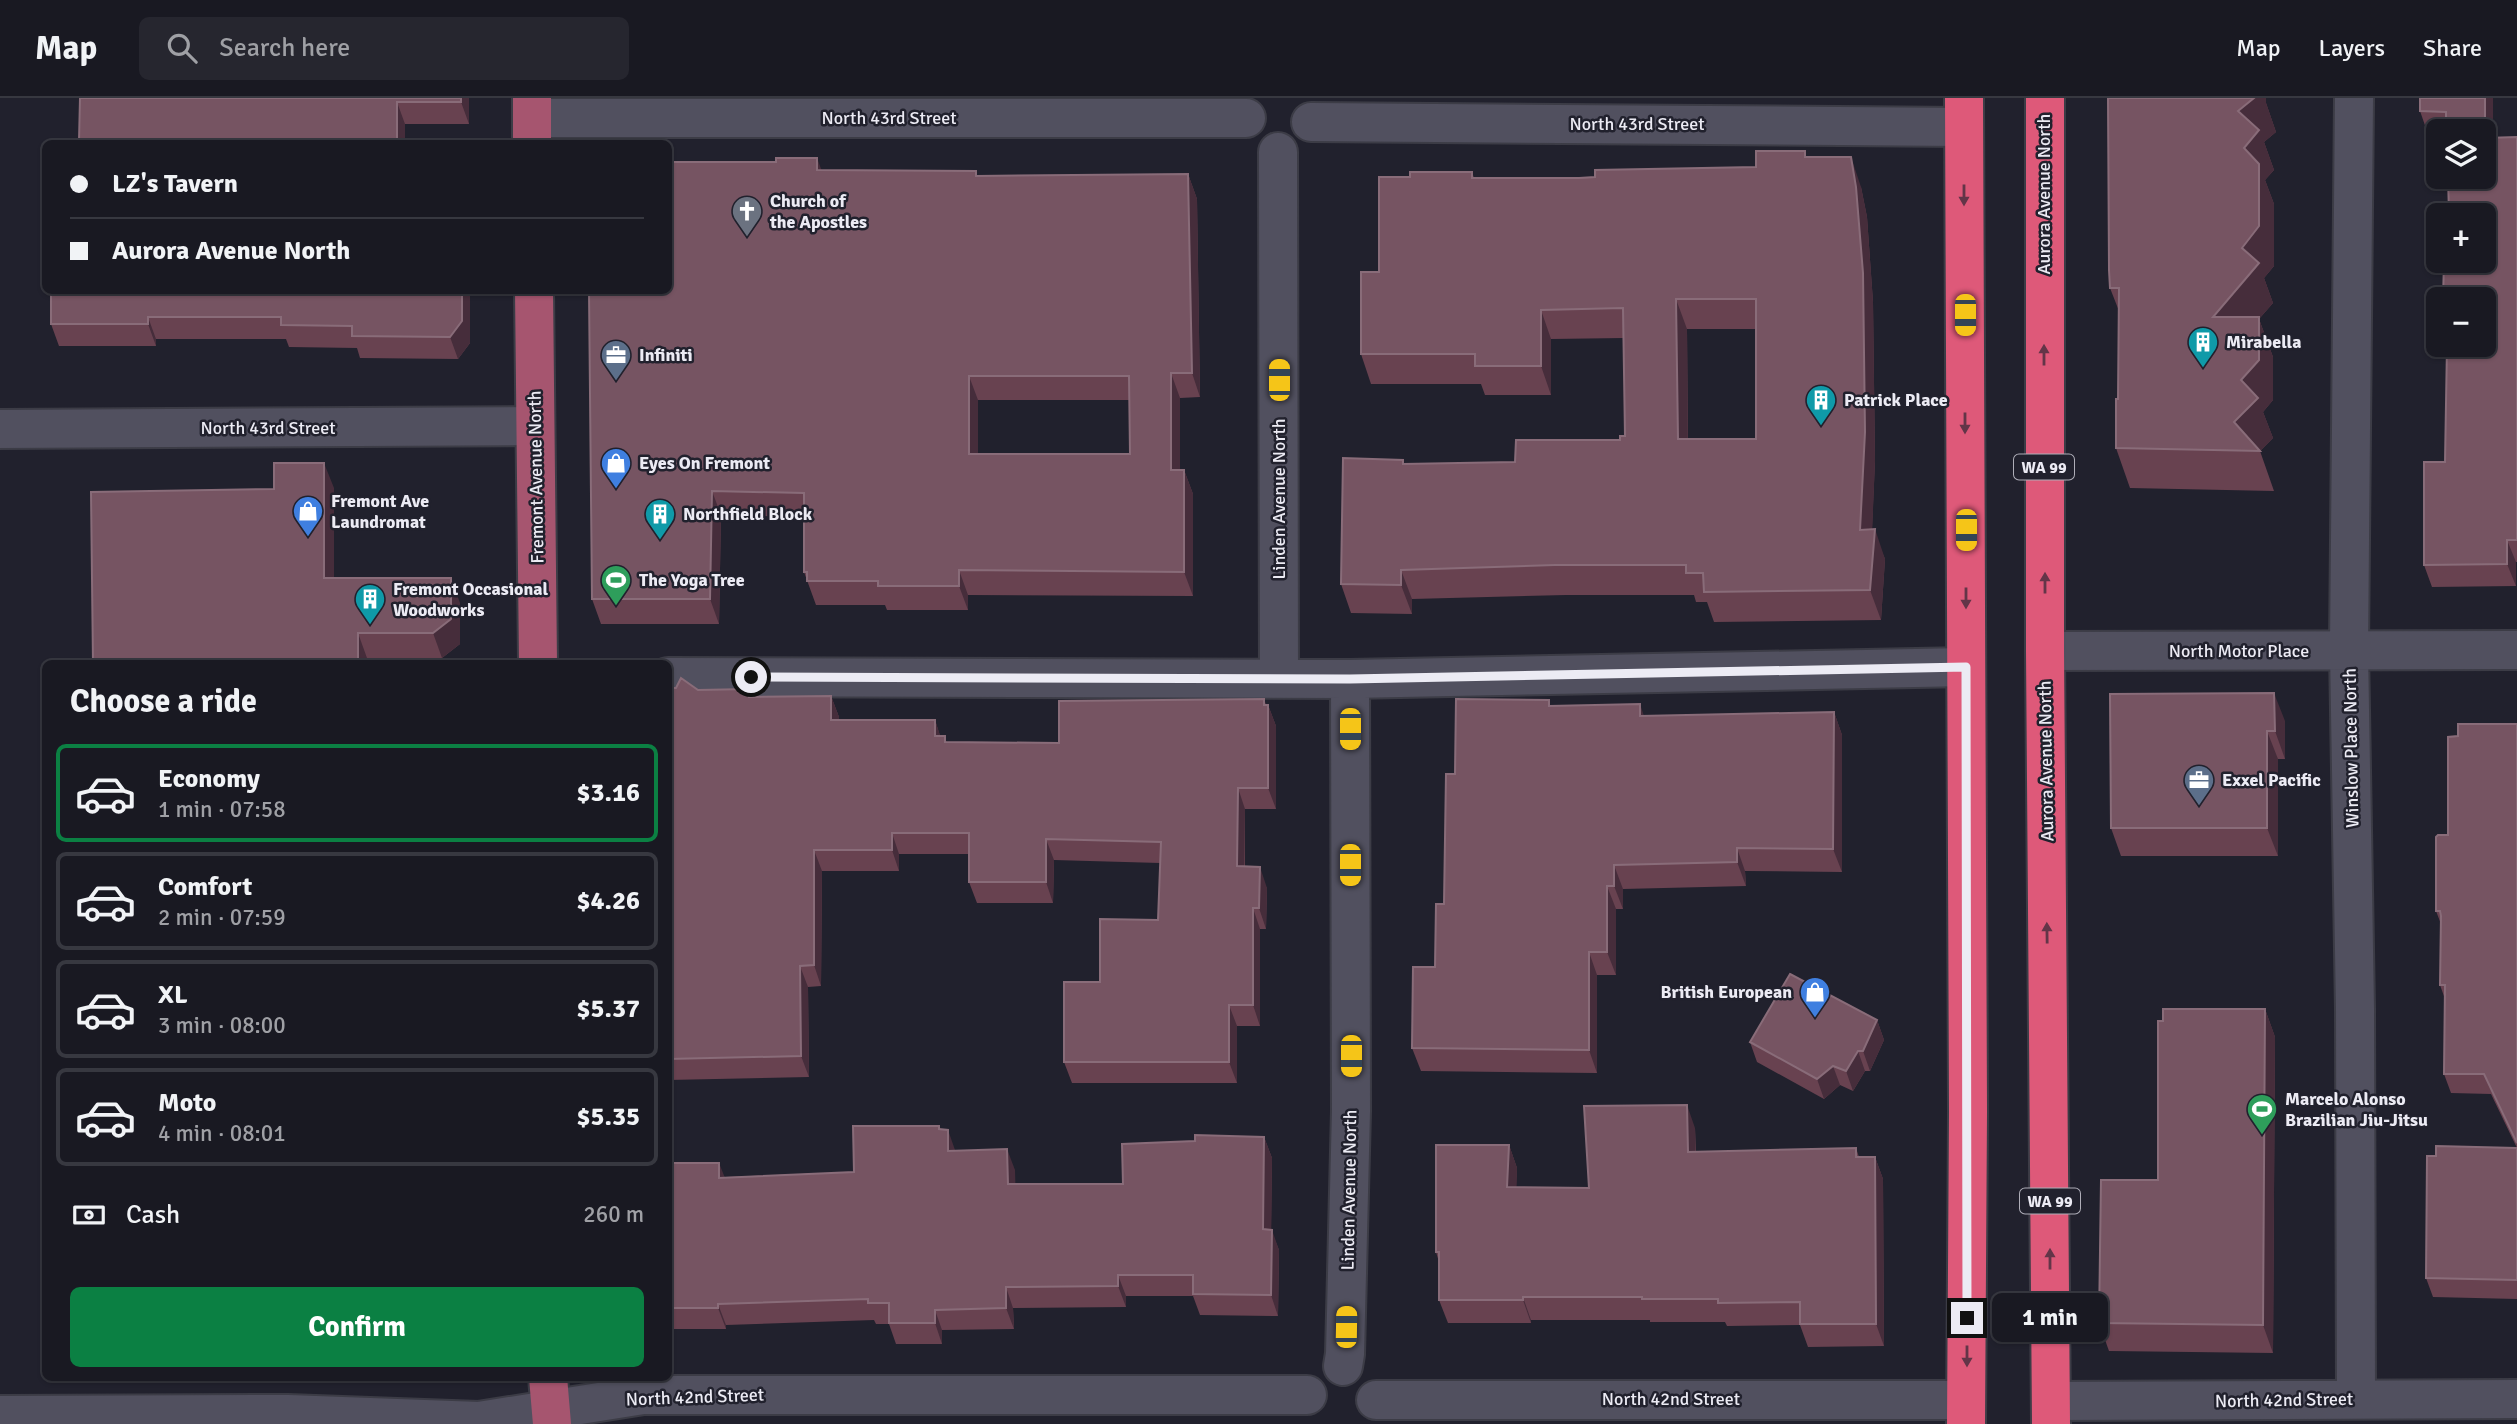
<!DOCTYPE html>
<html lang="en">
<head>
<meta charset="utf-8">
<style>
	:root { --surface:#191922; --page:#26262f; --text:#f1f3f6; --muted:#9fa0a5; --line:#373840; --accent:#0b8043 }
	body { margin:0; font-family:Signika,sans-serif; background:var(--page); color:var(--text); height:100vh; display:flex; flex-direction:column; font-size:26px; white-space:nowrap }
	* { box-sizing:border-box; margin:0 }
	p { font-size:23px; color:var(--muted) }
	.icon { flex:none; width:38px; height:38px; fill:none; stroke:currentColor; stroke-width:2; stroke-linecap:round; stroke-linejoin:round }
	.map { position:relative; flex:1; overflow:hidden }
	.details { position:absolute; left:42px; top:562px; width:630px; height:721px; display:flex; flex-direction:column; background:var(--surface); border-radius:10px; box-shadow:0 2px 5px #0004,0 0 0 2px var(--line) }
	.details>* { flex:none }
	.guide { position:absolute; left:42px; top:42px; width:630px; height:154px; border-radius:10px; box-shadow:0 2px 5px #0004,0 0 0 2px var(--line); display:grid; align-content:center; height:154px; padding:0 28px; background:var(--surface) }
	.fabs { position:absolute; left:2426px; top:21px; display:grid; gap:14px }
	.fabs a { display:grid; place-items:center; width:70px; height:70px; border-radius:10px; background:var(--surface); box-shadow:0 2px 5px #0004,0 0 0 2px var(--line); font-size:35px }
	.end { position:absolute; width:32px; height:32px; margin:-16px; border:9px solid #ecebf4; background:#111; box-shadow:0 0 0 4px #111 }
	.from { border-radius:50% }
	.bubble { position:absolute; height:49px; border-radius:10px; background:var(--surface); box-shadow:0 2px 5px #0004,0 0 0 2px var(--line); font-size:23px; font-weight:800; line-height:49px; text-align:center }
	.car { position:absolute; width:21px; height:42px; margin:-21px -10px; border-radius:9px; box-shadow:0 0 5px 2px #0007; background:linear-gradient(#f5c518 24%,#345 0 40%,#f5c518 0 76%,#345 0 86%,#f5c518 0) }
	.guide b { display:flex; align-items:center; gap:24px; height:66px; font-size:26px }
	.guide b+b { border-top:2px solid var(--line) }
	.guide i { width:18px; height:18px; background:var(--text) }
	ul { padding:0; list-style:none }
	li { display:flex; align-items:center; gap:21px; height:98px; margin:0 14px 10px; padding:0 14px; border:4px solid var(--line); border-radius:10px }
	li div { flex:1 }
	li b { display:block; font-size:26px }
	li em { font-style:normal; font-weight:800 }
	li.on { border-color:var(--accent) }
	li>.icon { width:63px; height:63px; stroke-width:1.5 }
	h2 { padding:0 28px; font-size:32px; line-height:84px }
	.pay { display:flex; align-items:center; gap:18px; height:77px; padding:0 28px; font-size:26px }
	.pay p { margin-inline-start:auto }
	.action { display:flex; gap:14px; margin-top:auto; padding:14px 28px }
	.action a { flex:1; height:80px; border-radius:10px; background:var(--accent); color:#fff; font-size:28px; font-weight:800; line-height:80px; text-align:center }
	header { display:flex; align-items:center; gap:42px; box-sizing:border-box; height:98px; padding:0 35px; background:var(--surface); border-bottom:2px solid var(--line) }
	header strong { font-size:33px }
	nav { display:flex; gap:38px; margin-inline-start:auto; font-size:24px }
	.search { width:490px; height:63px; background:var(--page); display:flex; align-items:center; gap:18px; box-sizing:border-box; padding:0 24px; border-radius:10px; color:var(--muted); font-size:26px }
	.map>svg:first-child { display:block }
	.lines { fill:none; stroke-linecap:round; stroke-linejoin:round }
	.minor-casing { stroke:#3c3c46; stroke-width:42 }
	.major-casing { stroke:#3c3c46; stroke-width:42 }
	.highway-casing { stroke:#3c3c46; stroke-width:42 }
	.minor { stroke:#51505f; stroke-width:38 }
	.major { stroke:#a6556f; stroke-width:38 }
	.highway { stroke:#de5979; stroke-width:38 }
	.wall { fill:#684250; fill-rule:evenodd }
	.shaded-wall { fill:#462d3b }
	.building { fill:#765462; stroke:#896c79; stroke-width:2; fill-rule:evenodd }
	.oneway { fill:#633548 }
	.route { stroke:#ecebf4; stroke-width:9 }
	.labels { text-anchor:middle; stroke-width:5; stroke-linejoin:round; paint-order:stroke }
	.shield { fill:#21212d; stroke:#afaeb8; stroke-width:2 }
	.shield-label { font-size:16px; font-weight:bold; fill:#ecebf4 }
	.street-label { font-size:18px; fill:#ecebf4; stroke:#21212d }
	.poi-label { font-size:18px; font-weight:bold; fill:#ecebf4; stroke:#21212d; text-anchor:start }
</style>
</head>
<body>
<header>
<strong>Map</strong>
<div class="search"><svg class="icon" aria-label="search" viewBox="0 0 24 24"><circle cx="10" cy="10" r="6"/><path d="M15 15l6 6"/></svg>Search here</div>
<nav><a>Map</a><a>Layers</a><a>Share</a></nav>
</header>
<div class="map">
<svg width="2517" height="1326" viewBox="0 0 2517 1326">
	<rect width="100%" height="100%" fill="#21212d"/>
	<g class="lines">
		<g class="minor-casing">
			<path id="minor" d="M2354 0 2349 552 2355 911 2356 1301
				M532 20H1246
				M1311 24 1964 29
				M1278 54 1279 580
				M0 331 535 328
				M2045 553 2517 552
				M668 579 1350 581 1966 569
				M1343 1268 1345 1256 1351 1013 1350 581
				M1376 1302H1966
				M2051 1303 2517 1301
				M0 1317 288 1316 479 1323 643 1297H1307"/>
		</g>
		<g class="major-casing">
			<path id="major" d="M532 0V46
				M534 192 538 565
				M548 1279 552 1326"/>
		</g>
		<g class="highway-casing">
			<path id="highway" d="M1964 0 1968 1014 1966 1326
				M2045 0V553L2051 1326"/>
		</g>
		<use href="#minor" class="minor"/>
		<use href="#major" class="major"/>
		<use href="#highway" class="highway"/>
	</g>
	<path class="wall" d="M80 0H469V26H405V46H74L79 43Z
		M2266 0V5L2276 34 2264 44 2274 72 2265 82 2274 106V168L2264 180 2273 205 2259 221 2273 259V302L2263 314 2273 340 2260 353 2274 393 2130 390 2116 350 2118 301 2119 213 2110 190Z
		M2493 0V40L2517 39V464H2516V488L2432 489 2424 467 2445 364 2483 33H2438V36H2428L2420 13Z
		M1808 59 1861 89 1867 119 1873 204 1875 363 1872 431 1885 461 1881 522 1714 524 1707 504H1696L1694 497H1566L1412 501V516L1351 515 1341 486 1405 366 1515 364 1620 342 1625 338 1624 240 1551 241V297H1485L1481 286H1371L1361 256 1379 174 1410 79 1472 74 1474 80H1579L1756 69ZM1687 231H1756V341H1688Z
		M822 72 978 78 1188 76 1197 101 1200 299 1180 300V372H1184L1193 396V498L968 497V512H887L885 507H816L804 474V419L721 417 719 526H601L592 501 668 192ZM978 302H1130V356H978Z
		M470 192V245L458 261 360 260 357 250 289 249 286 241H156V248H59L51 226Z
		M334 390V480L460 505V546L442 560H367V565L91 394Z
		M668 590 698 592 749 591 752 599 831 598 839 619V622H935L940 638 947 644 1059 645 1264 601 1266 607H1268L1276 628V711H1245V768L1267 790 1266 831H1260V928H1237V985H1072L1064 964 1100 884 1158 822 1160 765 1054 762 1053 805H977L969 784V756H899V773H822L821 888 808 889 809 979 668 982Z
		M1552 608 1644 618 1834 614 1842 637V774L1745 773 1746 788 1623 791V811H1616V877H1597V975L1421 973 1412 950 1435 869 1444 806 1455 676Z
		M2285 623V661H2278V758H2121L2111 730Z
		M2517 626V1050L2491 996 2451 995 2444 976 2445 901 2440 887 2441 826 2436 813 2448 737 2458 638Z
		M2265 911 2275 939 2273 1255 2109 1253 2099 1225 2158 1082Z
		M1877 922 1884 942 1870 973H1865L1853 993 1840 987 1824 1001 1757 964 1750 944Z
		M939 1028 955 1053 1015 1072V1086H1123L1195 1043 1264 1039 1272 1060 1271 1132 1279 1152 1278 1218 1200 1217 1193 1198H1126V1209L1013 1210 1014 1231 942 1232V1246H896L889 1226H876L874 1222 726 1227V1231H668V1065L725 1079 854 1074Z
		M1695 1030 1696 1054 1856 1050 1859 1059H1875L1883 1081 1884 1248 1808 1249 1800 1227 1727 1228 1725 1224H1650V1222H1531V1225H1448L1439 1202V1164L1436 1154 1509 1047 1517 1070 1516 1089 1589 1090Z
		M2517 1050V1201L2433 1199 2426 1180 2436 1058Z"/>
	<path class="shaded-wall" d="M461 0H469V26L461 4Z
		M2254 0H2266V5L2276 34 2264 44 2274 72 2265 82 2274 106V168L2264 180 2273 205 2259 221 2273 259V302L2263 314 2273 340 2260 353 2234 324 2213 219 2242 150 2244 50 2238 13Z
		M2485 0H2493V62L2485 40Z
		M397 4 405 26V46H397Z
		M1851 59 1861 89 1867 119 1873 204 1875 363 1871 461 1860 432Z
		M817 60 826 84 817 72Z
		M1188 76 1197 101 1200 299 1192 275Z
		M462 192H470V245L458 261 450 239Z
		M1676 201 1687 231 1688 370 1678 341Z
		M1541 212 1551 241V297L1541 268Z
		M148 219 156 241V248L148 226Z
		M1171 275 1180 300V396L1171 372Z
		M969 278 978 302V381L969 356Z
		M324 365 334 390V505L324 480Z
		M1184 372 1193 396V498L1184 474Z
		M712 393 721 417 719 526 710 501Z
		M1875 431 1885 461 1881 522 1870 492Z
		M2507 442 2516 464V488L2507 466Z
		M959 472 968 497V512L959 488Z
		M1401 472 1412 501V516L1401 487Z
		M451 480 460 505V546L442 560 433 535Z
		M358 535 367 560V565H358Z
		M2274 595 2285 623V661L2275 633Z
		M831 598 839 619V643L831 622Z
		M1264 601 1268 613V607L1276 628V711L1268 690Z
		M1640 606 1648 630 1640 618Z
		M1834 614 1842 637V774L1833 751Z
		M935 622 942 643 935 638Z
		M2267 633 2278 661V758L2267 730Z
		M1238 690 1245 711 1244 789 1237 768Z
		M892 735 899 756V773L892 752Z
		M1046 741 1054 762 1053 805 1046 784Z
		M1737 750 1745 773 1746 788 1737 764Z
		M814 752 822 773 821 888 814 867Z
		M1614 767 1623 791V811L1614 788Z
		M1260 769 1267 790 1266 831 1259 810Z
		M1607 788 1616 811V877L1607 854Z
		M1253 810 1260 831V928L1253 907Z
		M1589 854 1597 877V975L1589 952Z
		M800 868 808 889 809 979 801 958Z
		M1229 907 1237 928V985L1229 964Z
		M2265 911 2275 939 2273 1255 2263 1227Z
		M1877 922 1884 942 1870 973 1863 953Z
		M1858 953 1865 973 1853 993 1846 973Z
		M1833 968 1840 987 1824 1001 1817 981Z
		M1687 1007 1695 1030 1696 1076 1688 1054Z
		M948 1032 955 1052V1074L948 1053Z
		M1264 1039 1272 1060 1271 1152 1263 1131Z
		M1509 1047 1517 1070 1516 1112 1507 1089Z
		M1007 1051 1015 1072 1016 1106 1008 1086Z
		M1875 1059 1883 1081 1884 1248 1876 1226Z
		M719 1065 727 1085 719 1080Z
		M1272 1132 1279 1152 1278 1218 1271 1197Z
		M1118 1177 1126 1198V1209L1118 1188Z
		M1006 1189 1013 1210 1014 1231 1006 1210Z
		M1523 1199 1531 1222V1225L1523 1202Z
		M718 1206 726 1227V1231L718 1210Z
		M935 1212 942 1232V1246L935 1225Z"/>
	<path class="building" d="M80 0H461V4H397V46H74V43H79Z
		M2108 0H2254L2238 13 2259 32 2244 50 2259 66V128L2242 150 2259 165 2213 219H2259V262L2241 282 2258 300 2234 324 2260 353 2116 350V301H2118L2119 190H2110L2109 172Z
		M2420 0H2485V40L2517 39V442H2507V466L2424 467V364H2445L2447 247H2483V201H2443L2444 163H2483V117H2449L2448 79H2483V33H2446V14L2420 13Z
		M1756 53H1805V59H1851L1856 89 1863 175 1865 334 1860 432 1875 431 1870 492 1704 494 1703 475H1686V467H1555L1401 472V487L1341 486 1343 360 1403 362V366L1515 364 1516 342H1620V338H1625L1623 210 1541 212V268H1475V256H1361V174H1379V79H1410V74H1472V80H1579L1595 79V72L1756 69ZM1676 201H1756V341H1678Z
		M776 60H817V72L976 73V78L1188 76 1192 275H1171V372H1184V474L959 472V488H878V483H807V474H804V395L712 393 710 501H592L589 192H668V64H776ZM969 278H1129L1130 356H969Z
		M51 192H462V223L450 239 352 238V228L281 227V219H148V226H51Z
		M274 365H324V480H451V521L433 535H358V565H93L91 394 274 391Z
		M681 580 698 592 749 591V599L831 598V622H935V638H945V644L1059 645V603L1264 601V607H1268V690H1238L1237 768 1260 769 1259 810H1253V907H1229V964H1064V884H1100V821L1158 822 1161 744 1046 741V784H969V735H892V752H814V867L800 868 801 958 668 961V590H676Z
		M2274 595 2275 633H2267V730H2111L2110 596Z
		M1456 601 1549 602V608L1640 606V618L1834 614 1833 751 1737 750V764L1614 767V788H1607V854H1589V952L1412 950 1413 869H1435L1436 806H1444L1446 676H1455Z
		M2458 626H2517V1045L2484 976H2444L2445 887H2440L2441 818 2440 813H2436V739L2438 737H2448V639L2458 638Z
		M1790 876 1877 922 1863 953H1858L1846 973 1833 968 1817 981 1750 944Z
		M2163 911H2265L2263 1227 2099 1225 2101 1082H2158V923H2163Z
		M1687 1007 1688 1054 1856 1050V1059H1875L1876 1226H1800V1204L1718 1205V1201H1642V1199H1523V1202H1439V1154H1436V1047H1509L1507 1089 1589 1090 1584 1008Z
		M853 1028H939V1031L948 1032V1053L1007 1051 1008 1086H1123L1122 1046 1195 1043V1037L1264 1039 1263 1131 1272 1132 1271 1197 1193 1196V1177H1118V1188L1006 1189V1210L935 1212V1225H889V1205H868V1201L718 1206V1210H668V1065H719V1080L854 1074Z
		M2436 1048 2517 1050V1182L2426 1180 2427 1058H2436Z"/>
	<defs><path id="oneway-solid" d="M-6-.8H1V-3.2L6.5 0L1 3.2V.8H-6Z" transform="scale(1.75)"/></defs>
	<g class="oneway">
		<use href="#oneway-solid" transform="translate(1964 97) rotate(90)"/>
		<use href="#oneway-solid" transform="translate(2044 257) rotate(-90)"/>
		<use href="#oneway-solid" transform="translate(1965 325) rotate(90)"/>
		<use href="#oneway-solid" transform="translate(2045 485) rotate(-90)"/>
		<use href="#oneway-solid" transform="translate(1966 500) rotate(90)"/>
		<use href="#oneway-solid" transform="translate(2047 835) rotate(-91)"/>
		<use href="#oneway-solid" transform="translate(2050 1161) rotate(-90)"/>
		<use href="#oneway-solid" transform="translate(1967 1258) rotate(90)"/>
	</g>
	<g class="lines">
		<path class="route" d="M751 579 1350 581 1966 569 1967 1220"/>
	</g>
	<defs>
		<g id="church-pin" transform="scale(1.575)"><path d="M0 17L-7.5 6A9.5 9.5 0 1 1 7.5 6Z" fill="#6b7280" stroke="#21212d"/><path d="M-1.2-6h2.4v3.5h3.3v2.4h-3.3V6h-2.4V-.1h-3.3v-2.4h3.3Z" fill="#fff"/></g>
		<g id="building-pin" transform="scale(1.575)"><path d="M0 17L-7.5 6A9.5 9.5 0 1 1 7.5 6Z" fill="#0f9aa8" stroke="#21212d"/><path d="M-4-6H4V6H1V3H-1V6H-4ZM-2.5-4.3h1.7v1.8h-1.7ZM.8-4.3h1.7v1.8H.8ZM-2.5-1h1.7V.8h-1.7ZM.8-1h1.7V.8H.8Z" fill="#fff"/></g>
		<g id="office-pin" transform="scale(1.575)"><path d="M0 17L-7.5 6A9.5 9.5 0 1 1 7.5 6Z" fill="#5c6f8a" stroke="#21212d"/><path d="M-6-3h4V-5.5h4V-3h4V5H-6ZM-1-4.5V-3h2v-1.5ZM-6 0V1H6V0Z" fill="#fff"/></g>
		<g id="shop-pin" transform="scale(1.575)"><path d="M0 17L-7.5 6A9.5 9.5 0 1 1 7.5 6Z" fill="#3f7fe0" stroke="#21212d"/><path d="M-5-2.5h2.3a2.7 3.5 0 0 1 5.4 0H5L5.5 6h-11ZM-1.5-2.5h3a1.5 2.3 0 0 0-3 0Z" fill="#fff"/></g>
		<g id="stadium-pin" transform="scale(1.575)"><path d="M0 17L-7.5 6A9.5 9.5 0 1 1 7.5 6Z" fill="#2e9e5b" stroke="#21212d"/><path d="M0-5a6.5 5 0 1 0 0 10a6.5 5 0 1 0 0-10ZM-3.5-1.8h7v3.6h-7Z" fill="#fff"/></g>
	</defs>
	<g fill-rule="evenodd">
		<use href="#church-pin" x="747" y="113"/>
		<use href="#building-pin" x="2203" y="244"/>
		<use href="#office-pin" x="616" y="257"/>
		<use href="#building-pin" x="1821" y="302"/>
		<use href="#shop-pin" x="616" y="365"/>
		<use href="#shop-pin" x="308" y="413"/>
		<use href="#building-pin" x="660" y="416"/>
		<use href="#stadium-pin" x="616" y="482"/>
		<use href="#building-pin" x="370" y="501"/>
		<use href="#office-pin" x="2199" y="682"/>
		<use href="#shop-pin" x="1815" y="894"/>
		<use href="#stadium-pin" x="2262" y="1011"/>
	</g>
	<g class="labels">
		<g class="shield">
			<rect x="2014" y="356.5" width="60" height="25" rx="5"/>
			<rect x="2020" y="1090.5" width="60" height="25" rx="5"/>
		</g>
		<g class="shield-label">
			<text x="2044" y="375">WA 99</text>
			<text x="2050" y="1109">WA 99</text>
		</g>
		<g class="street-label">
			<text x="889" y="26">North 43rd Street</text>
			<text x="1637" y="32">North 43rd Street</text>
			<text transform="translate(2044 96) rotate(-90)" y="6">Aurora Avenue North</text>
			<text x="268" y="336">North 43rd Street</text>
			<text transform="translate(536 379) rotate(-91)" y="6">Fremont Avenue North</text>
			<text transform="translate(1279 401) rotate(-90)" y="6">Linden Avenue North</text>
			<text x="2239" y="559">North Motor Place</text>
			<text transform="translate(2351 650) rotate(-91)" y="6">Winslow Place North</text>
			<text transform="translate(2046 663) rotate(-91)" y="6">Aurora Avenue North</text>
			<text transform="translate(1349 1092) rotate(-89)" y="6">Linden Avenue North</text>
			<text transform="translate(695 1299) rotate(-2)" y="6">North 42nd Street</text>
			<text x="1671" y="1307">North 42nd Street</text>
			<text transform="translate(2284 1302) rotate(-1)" y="6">North 42nd Street</text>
		</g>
		<g class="poi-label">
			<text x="770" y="109">Church of<tspan x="770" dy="21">the Apostles</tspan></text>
			<text x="2226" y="250">Mirabella</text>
			<text x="639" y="263">Infiniti</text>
			<text x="1844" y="308">Patrick Place</text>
			<text x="639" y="371">Eyes On Fremont</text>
			<text x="331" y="409">Fremont Ave<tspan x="331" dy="21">Laundromat</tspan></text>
			<text x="683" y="422">Northfield Block</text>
			<text x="639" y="488">The Yoga Tree</text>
			<text x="393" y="497">Fremont Occasional<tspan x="393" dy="21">Woodworks</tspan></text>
			<text x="2222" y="688">Exxel Pacific</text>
			<text x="1792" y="900" text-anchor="end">British European</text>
			<text x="2285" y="1007">Marcelo Alonso<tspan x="2285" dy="21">Brazilian Jiu-Jitsu</tspan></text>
		</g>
	</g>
</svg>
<div class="fabs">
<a><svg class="icon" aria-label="layers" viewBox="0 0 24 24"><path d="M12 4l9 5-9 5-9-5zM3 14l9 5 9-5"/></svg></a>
<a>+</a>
<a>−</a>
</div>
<i class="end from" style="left:751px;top:579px"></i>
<i class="end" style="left:1967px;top:1220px"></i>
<div class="bubble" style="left:1992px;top:1195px;width:116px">1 min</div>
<i class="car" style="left:1965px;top:217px;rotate:180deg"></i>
<i class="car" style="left:1279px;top:282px;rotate:0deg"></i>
<i class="car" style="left:1966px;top:432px;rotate:180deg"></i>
<i class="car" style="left:1350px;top:631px;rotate:180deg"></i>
<i class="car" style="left:1350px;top:767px;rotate:180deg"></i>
<i class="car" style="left:1351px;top:958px;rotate:180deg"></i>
<i class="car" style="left:1346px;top:1229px;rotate:1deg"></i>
<div class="guide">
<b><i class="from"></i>LZ's Tavern</b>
<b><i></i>Aurora Avenue North</b>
</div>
<section class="details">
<h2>Choose a ride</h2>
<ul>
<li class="on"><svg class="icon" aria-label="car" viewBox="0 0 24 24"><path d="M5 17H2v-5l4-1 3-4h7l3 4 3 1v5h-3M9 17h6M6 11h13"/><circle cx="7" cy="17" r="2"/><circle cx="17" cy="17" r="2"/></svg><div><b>Economy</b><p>1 min · 07:58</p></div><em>$3.16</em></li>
<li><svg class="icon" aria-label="car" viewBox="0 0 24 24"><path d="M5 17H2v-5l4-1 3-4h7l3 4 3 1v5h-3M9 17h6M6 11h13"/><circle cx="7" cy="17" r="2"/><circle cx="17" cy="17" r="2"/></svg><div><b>Comfort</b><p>2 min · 07:59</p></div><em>$4.26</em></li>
<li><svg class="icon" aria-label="car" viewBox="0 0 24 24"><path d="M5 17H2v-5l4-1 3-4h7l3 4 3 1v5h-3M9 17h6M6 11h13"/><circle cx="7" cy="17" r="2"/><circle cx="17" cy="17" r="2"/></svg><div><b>XL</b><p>3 min · 08:00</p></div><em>$5.37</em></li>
<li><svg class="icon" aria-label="car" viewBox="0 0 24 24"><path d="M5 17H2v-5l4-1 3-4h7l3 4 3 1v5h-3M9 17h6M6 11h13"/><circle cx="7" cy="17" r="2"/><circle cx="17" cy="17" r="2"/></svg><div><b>Moto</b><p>4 min · 08:01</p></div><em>$5.35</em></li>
</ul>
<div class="pay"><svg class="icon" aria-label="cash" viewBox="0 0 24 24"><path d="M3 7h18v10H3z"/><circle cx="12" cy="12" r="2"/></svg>Cash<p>260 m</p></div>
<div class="action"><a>Confirm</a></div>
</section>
</div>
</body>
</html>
